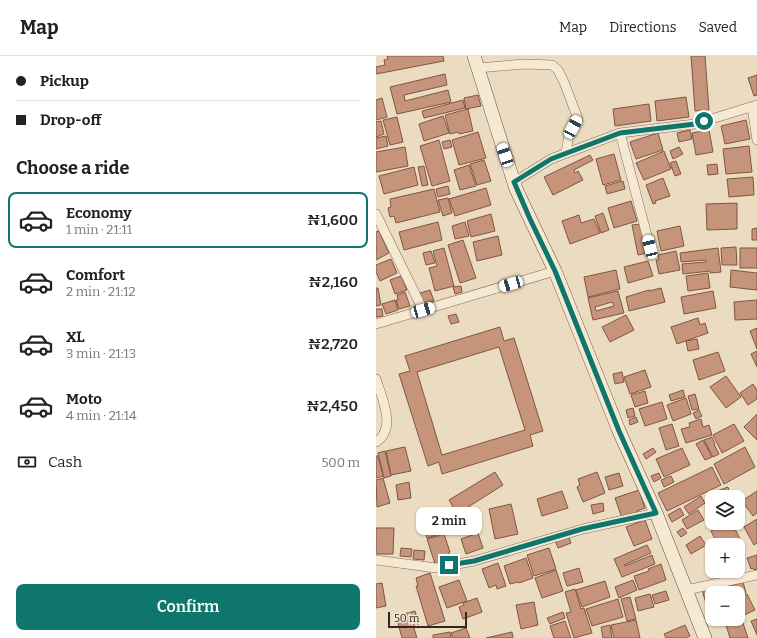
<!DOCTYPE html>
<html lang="en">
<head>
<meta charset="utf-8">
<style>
	:root { --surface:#fff; --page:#f2f2f2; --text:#222; --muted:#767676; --line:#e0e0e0; --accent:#0f766e }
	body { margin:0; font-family:Bitter,serif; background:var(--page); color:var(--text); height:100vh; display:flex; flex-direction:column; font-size:15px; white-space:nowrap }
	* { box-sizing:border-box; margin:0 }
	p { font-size:13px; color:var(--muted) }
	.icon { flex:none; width:22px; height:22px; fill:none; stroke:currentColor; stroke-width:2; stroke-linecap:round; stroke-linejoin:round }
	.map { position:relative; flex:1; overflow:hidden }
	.drawer { display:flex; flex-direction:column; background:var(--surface); width:376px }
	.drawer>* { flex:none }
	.guide { display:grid; align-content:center; height:88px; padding:0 16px; background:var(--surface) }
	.controls { position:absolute; left:329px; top:434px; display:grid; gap:8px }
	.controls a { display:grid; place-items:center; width:40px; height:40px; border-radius:8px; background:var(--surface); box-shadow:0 1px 3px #0004; font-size:20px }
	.scale { position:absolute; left:12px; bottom:10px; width:79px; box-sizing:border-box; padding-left:4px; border:2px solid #33261d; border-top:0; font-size:11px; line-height:14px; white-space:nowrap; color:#33261d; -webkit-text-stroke:3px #f2e6d0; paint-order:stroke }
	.end { position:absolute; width:18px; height:18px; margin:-9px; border:5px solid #0f766e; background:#fff; box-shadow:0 0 0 2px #fff }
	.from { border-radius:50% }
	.bubble { position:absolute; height:28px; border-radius:8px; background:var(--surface); box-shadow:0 1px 3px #0004; font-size:13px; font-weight:600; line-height:28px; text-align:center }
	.car { position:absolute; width:12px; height:24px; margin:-12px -6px; border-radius:5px; box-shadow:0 0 3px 1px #0007; background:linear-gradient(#fff 24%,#345 0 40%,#fff 0 76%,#345 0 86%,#fff 0) }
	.guide b { display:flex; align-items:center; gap:14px; height:38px; font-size:15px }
	.guide b+b { border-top:1px solid var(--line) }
	.guide i { width:10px; height:10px; background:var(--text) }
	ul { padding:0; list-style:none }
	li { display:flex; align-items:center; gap:12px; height:56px; margin:0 8px 6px; padding:0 8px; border:2px solid transparent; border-radius:8px }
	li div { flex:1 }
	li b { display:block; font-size:15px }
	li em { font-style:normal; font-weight:600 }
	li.current { border-color:var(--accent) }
	li>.icon { width:36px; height:36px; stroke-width:1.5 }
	h2 { padding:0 16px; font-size:18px; line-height:48px }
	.pay { display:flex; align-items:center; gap:10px; height:44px; padding:0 16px; font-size:15px }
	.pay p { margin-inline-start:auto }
	.primary-button { display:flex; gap:8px; margin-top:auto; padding:8px 16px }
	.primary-button a { flex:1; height:46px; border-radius:8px; background:var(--accent); color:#fff; font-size:16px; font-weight:600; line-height:46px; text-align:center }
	header { display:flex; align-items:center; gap:24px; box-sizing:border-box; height:56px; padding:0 20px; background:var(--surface); border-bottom:1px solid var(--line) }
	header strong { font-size:19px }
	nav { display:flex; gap:22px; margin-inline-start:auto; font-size:14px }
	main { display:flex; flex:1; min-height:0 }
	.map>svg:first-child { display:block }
	.building { fill:#c6947a; stroke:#805642; fill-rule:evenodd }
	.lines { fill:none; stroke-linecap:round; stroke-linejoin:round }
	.minor-casing { stroke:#826c5a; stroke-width:10 }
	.secondary-casing { stroke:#644e3e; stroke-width:14 }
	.minor { stroke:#f6e9d4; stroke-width:9 }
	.secondary { stroke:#f6e9d4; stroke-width:13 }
	.route { stroke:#0f766e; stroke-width:5 }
</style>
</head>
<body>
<header>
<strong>Map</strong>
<nav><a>Map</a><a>Directions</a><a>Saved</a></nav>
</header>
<main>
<section class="drawer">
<div class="guide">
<b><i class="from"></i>Pickup</b>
<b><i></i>Drop-off</b>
</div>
<h2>Choose a ride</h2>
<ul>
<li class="current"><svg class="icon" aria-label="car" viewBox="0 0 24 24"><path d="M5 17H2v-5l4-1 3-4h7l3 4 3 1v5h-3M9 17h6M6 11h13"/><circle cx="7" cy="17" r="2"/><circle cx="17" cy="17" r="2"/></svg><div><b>Economy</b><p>1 min · 21:11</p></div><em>₦1,600</em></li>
<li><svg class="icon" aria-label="car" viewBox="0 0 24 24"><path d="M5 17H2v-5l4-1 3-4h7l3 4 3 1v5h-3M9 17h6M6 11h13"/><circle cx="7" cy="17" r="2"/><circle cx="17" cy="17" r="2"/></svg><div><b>Comfort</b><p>2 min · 21:12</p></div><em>₦2,160</em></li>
<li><svg class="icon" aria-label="car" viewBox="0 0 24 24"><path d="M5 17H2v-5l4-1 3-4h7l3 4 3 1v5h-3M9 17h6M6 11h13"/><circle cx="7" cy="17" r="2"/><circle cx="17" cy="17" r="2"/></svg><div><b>XL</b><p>3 min · 21:13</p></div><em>₦2,720</em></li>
<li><svg class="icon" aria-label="car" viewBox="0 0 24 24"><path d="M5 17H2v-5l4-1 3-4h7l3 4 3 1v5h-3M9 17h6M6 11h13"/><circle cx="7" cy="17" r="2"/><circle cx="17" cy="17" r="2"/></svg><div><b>Moto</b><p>4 min · 21:14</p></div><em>₦2,450</em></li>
</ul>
<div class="pay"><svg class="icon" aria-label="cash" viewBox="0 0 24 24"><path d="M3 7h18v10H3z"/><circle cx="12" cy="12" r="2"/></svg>Cash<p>500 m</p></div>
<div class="primary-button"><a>Confirm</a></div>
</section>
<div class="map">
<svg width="381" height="582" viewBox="0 0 381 582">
	<rect width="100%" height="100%" fill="#eadbc1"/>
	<path class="building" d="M11 0H67L68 5 0 18V11L9 9 8 4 12 3Z
		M315 0H329L333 54 319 55Z
		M69 18 71 29 28 39 29 45 72 34 75 46 21 58 14 31Z
		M381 19V39L378 40 372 22Z
		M102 39 105 50 90 53 88 42Z
		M310 41 313 61 281 65 279 45Z
		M6 42 11 61 0 64V44Z
		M87 44 89 52 48 62 46 55Z
		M273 48 275 65 239 70 237 53Z
		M92 53 97 75 83 78 82 76 74 78 69 59Z
		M67 60 73 77 48 85 43 68Z
		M21 61 27 86 14 89 7 64Z
		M370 64 374 83 349 88 345 70Z
		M5 65 8 78 0 81V66Z
		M314 74 316 83 303 86 301 77Z
		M333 74 337 96 320 99 316 77Z
		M102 76 110 102 83 109 76 84Z
		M282 77 287 94 260 103 254 86Z
		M10 80 12 90 0 93V82Z
		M63 84 74 125 56 130 44 90Z
		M74 84 76 91 68 93 66 86Z
		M373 90 376 116 350 118 347 93Z
		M29 91 32 110 0 116V96Z
		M303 91 307 98 297 103 294 95Z
		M288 95 295 113 268 124 260 107Z
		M238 98 245 124 227 129 220 103Z
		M214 99 217 104 198 114 199 117 202 115 207 124 177 139 168 121Z
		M108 104 115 125 101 129 94 108Z
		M300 105 305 118 299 120 294 107Z
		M341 108 342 118 332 119 331 109Z
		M93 109 100 130 84 134 78 114Z
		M48 110 52 129 46 130 42 111Z
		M38 111 42 129 8 138 3 120Z
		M377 121 378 139 353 141 351 123Z
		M287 122 294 140 279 145 280 147 277 148 270 129Z
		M247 125 249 133 231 138 229 130Z
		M72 130 74 138 62 141 60 133Z
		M110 132 115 149 79 160 73 143Z
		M58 133 64 156 20 167 18 160 14 161 12 152 15 151 14 143Z
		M72 142 76 157 67 160 62 144Z
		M255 145 261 165 238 172 232 152Z
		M361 147V173L331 174 330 148Z
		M227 157 233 174 225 177 219 160Z
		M115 158 119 175 95 181 91 165Z
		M203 159 205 167 218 163 224 177 194 188 186 165Z
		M62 166 66 184 28 194 23 176Z
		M89 166 93 180 79 183 76 170Z
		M266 168 271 197 262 199 256 169Z
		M304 170 308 190 285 195 281 175Z
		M381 172V184H376V173Z
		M3 175 13 197 0 204V176Z
		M122 180 126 199 101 205 97 186Z
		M87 184 100 222 84 227 72 189Z
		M360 191 361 209H346L345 192Z
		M68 192 78 230 59 235 53 212 61 210 57 195Z
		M342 192 345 216 334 217V215L307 218 306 208 330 206V204L305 206 304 197Z
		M364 192H381V212H364Z
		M55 195 59 207 50 209 47 197Z
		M300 195 304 214 283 218 280 204H283L282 199Z
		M15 203 21 217 4 225 0 216V209Z
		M272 205 277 220 252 227 248 211Z
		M240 214 244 233 212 241 208 221Z
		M355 214 381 217V234L354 231Z
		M332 217 334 232 312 235 310 220Z
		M25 220 31 234 19 238 14 224Z
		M85 230 86 236 79 238 77 231Z
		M0 232H2L5 249 0 250Z
		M285 232 289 246 253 255 250 241 273 234V235Z
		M54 234 58 245 47 248 44 237Z
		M242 235 248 257 217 264 212 242ZM236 246 238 250 220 255 219 251Z
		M337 235 340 252 308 258 305 241Z
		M29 236 34 250 23 253 20 244H22L21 239Z
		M19 244 22 254 10 258 6 248Z
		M381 244V263L359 264 358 246Z
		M0 253H6L7 260 0 261Z
		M80 258 83 266 75 268 72 260Z
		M250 259 258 274 234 286 226 271Z
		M322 262 324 269 329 267 332 277 301 288 295 271Z
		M124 271 128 285 138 282 167 375 154 379 157 390 66 418 63 406 52 410 23 318 34 315 29 300ZM123 291 149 374 66 399 41 316Z
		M381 272V293L374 275Z
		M321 283 323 293 312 295 310 285Z
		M381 295V311L375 298Z
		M342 296 349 315 323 324 317 304Z
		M269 314 275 331 254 338 248 321Z
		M246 316 248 326 239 328 237 318Z
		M350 320 365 341 350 352 334 331Z
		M377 328 381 334V343L372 349 364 337Z
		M307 334 309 341 295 345 293 339Z
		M269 335 272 347 259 351 255 339Z
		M319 338 323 353 316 354 312 340Z
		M310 342 315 358 297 365 291 349Z
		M286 346 291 363 269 370 263 353Z
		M257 352 259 360 252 362 250 354Z
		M323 354 326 360 320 363 317 357Z
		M381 358V384L368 371Z
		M260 361 262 366 254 369 253 364Z
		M325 363 327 371 333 369 336 379 310 387 305 373 314 371 313 367Z
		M296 368 303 390 290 394 283 372Z
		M358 368 368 385 346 397 337 379Z
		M336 381 339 388H338L343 398 337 401 328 384Z
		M327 384 336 401 329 404 320 388Z
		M29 391 35 415 15 419 10 395Z
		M369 391 379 411 348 428 338 408Z
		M277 392 280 396 270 403 267 398Z
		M306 392 314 409 288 421 280 403Z
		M9 395 15 420 8 422 2 397Z
		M0 400H2L7 420 0 422Z
		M336 411 345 429 291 455 282 437Z
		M119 416 127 429 81 458 73 444Z
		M221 416 229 437 207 446 201 431 204 429 202 423Z
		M243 417 247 430 233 434 229 421Z
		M283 417 285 422 278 426 275 420Z
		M295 420 298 426 288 431 285 424Z
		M7 422 14 447 1 451 0 424Z
		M33 426 35 442 22 444 20 429Z
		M352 431 355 441H336V448L334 449 330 439Z
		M263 434 269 452 261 455 262 457 246 462 239 442Z
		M186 435 192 452 166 460 161 443Z
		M381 435V457L377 460 366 445Z
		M325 440 329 447 313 458 308 451Z
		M227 447 228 455 217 458 215 449Z
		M135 448 142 478 119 483 113 453Z
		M336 450V467H339L335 469 329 454Z
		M304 452 308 459 296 466 292 459Z
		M51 454 55 467 47 469 43 456Z
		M322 454 328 464 311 473 306 464Z
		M381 463V487L378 489 368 471Z
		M269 464 276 483 258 490 250 471Z
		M64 466 67 477 51 482 47 471Z
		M351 467H356L364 483 350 489H342L335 475Z
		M0 472H18L17 498H0Z
		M307 472 311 477 305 481 301 476Z
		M102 477 107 492 90 498 85 483Z
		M68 478 74 496H73L75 503 59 508 51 483Z
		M192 479 195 487 182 492 179 484Z
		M324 480 330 489 315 498 310 489Z
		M271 489 275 497 248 509 249 510 276 499 279 508 246 521 238 503Z
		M25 492 36 493 35 501 24 500Z
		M173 492 180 513 158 520 151 499Z
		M38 494 49 495 48 504 37 503Z
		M362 496 367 512 362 513Z
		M381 499V513L378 514 377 512 375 513 371 502Z
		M150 502 157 522 143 527 142 526 134 528 128 510Z
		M336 505V515H341L342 520 335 521 331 506Z
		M122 507 130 530 121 533 120 529 113 532 106 513Z
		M285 508 290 524 263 534 258 520 273 515 272 513Z
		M203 512 207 526 191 530 187 517Z
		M180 514 187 535 166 542 159 522Z
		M54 517 69 565 52 570 40 530H42L40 522Z
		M83 524 91 545 71 552 63 531Z
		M257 524 261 534 243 542 239 531Z
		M229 525 234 541 206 551 200 534Z
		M367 526 370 537 362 539V537H343L342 533Z
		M6 527 10 550 0 552V528Z
		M334 531 335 534 339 533 341 537H336V553L332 554 326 534Z
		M199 533 205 553 208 552 216 577 198 582 190 557 195 556 189 536Z
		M290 535 293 544 279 548 276 539Z
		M274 538 278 551 262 555 259 542Z
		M371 538 379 554 362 562V542Z
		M254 541 260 563 251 565 245 543Z
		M101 542 106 556 87 563 83 551 88 549 87 547Z
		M242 543 247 561 216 570 210 553Z
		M158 546 162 569 145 573 140 549Z
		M39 555 43 568 37 569 41 582H26L20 560Z
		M187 556 189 562 174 568 171 562Z
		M348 563H360L350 568Z
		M381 563V579L375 565Z
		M260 564 264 582H238L235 569Z
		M366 564 372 582H354L350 569Z
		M189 565 195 582H178L174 570Z
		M234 569 236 582H227L225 571Z
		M309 569 314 580 310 582H290L288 578Z
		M90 572 94 582H77L75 577Z
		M74 576 75 582H57V579Z
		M136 576 137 582H110Z"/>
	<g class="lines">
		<g class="minor-casing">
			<path id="minor" d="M102 12 148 8 176 9 182 14 188 26 202 63 193 79 190 96
				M376 51 381 84
				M244 77 274 191
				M138 126 175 103 244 77 319 68 381 49
				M0 158 47 254
				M0 268 179 215
				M0 323C6 342 21 373 0 386
				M0 504 60 512 98 505 207 473 280 457
				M310 534 381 519"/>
		</g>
		<g class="secondary-casing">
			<path id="secondary" d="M98 0 140 133 179 215 243 375 280 457 329 582"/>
		</g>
		<use href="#minor" class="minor"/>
		<use href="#secondary" class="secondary"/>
	</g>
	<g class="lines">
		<path class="route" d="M73 509 98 505 206 473 280 457 243 375 179 215 154 163 138 126 175 103 244 77 319 68 328 65"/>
	</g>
</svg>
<div class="controls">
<a><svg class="icon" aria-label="layers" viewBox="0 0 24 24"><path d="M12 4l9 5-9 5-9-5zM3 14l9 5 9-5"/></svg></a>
<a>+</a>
<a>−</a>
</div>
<div class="scale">50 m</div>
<i class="end from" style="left:328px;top:65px"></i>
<i class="end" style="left:73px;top:509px"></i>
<div class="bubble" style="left:40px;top:451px;width:66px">2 min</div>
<i class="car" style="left:197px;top:71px;rotate:28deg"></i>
<i class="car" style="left:129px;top:99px;rotate:342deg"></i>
<i class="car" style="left:274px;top:191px;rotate:346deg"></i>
<i class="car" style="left:135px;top:228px;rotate:254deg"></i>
<i class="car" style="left:47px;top:254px;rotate:74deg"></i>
</div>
</main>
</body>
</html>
